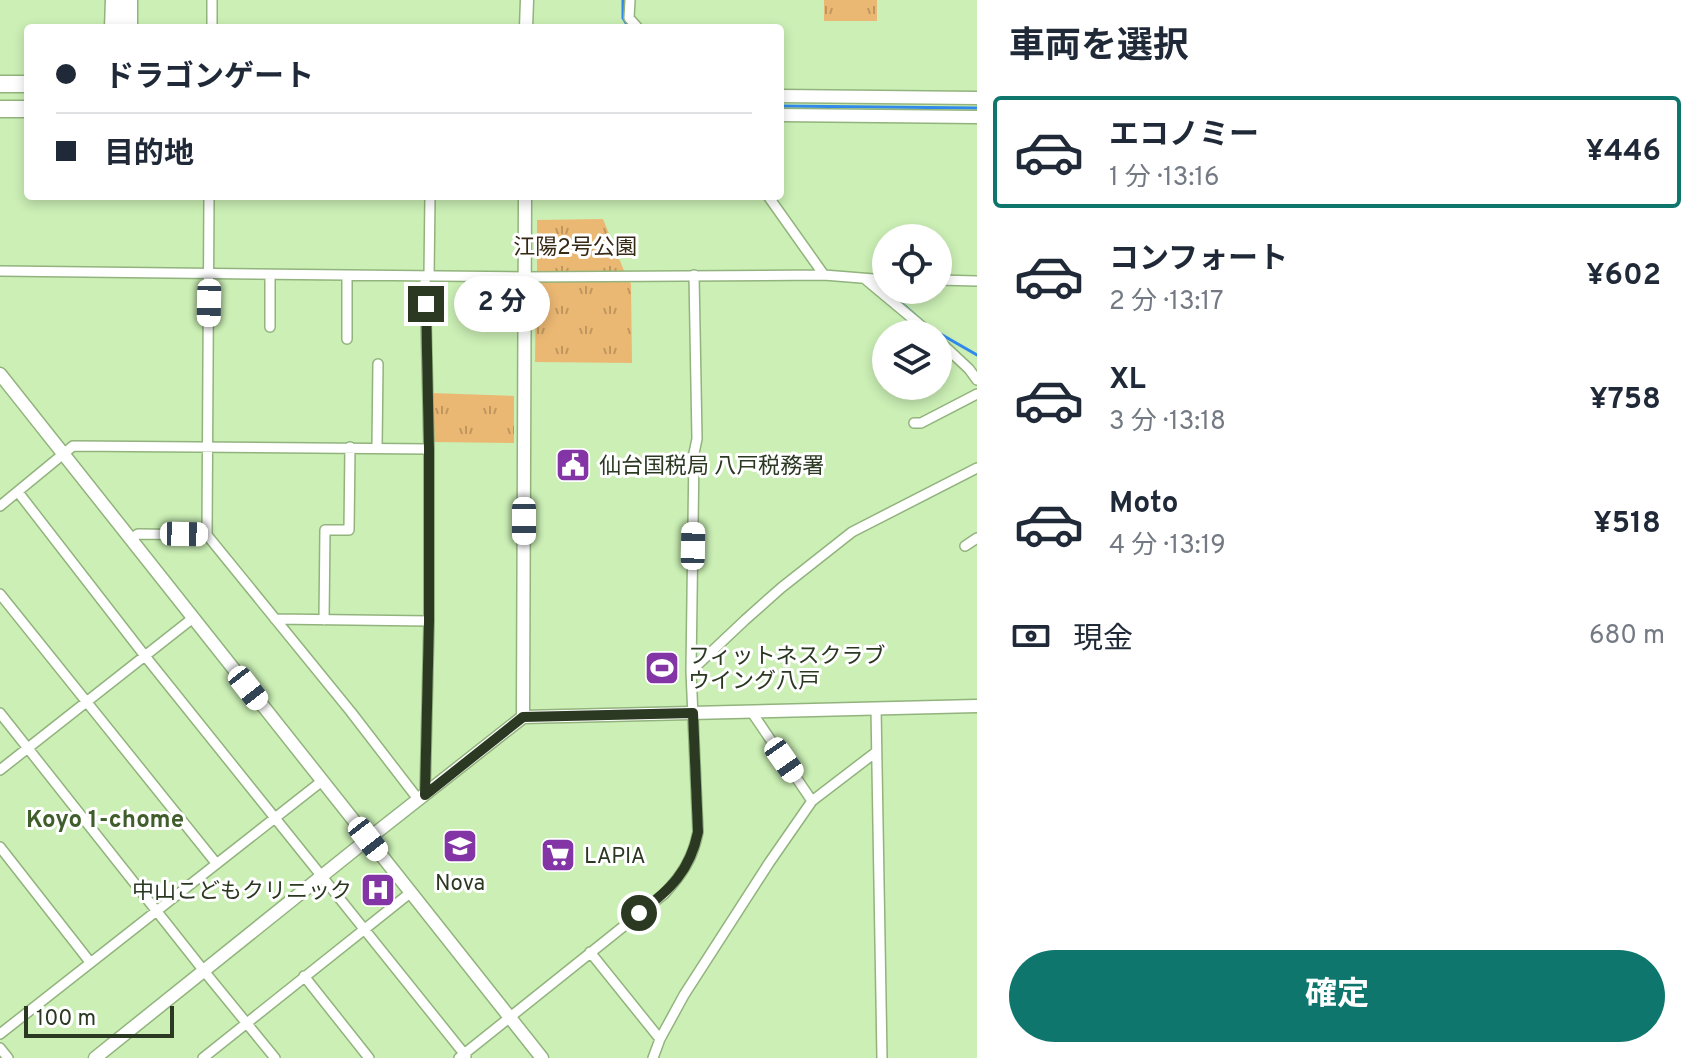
<!DOCTYPE html>
<html lang="ja">
<head>
<meta charset="utf-8">
<style>
	:root { --surface:#fff; --page:#f6f6f7; --text:#1f2937; --muted:#747a83; --line:#e0e1e3; --accent:#0f766e }
	body { margin:0; font-family:Overpass,"Noto Sans JP",sans-serif; background:var(--page); color:var(--text); height:100vh; display:flex; flex-direction:column; font-size:30px; white-space:nowrap }
	* { box-sizing:border-box; margin:0 }
	p { font-size:26px; color:var(--muted) }
	.icon { flex:none; width:44px; height:44px; fill:none; stroke:currentColor; stroke-width:2; stroke-linecap:round; stroke-linejoin:round }
	.map { position:relative; flex:1; overflow:hidden }
	.drawer { display:flex; flex-direction:column; background:var(--surface); width:720px }
	.drawer>* { flex:none }
	.guide { position:absolute; left:24px; top:24px; width:760px; height:176px; border-radius:8px; box-shadow:0 4px 12px #0003; display:grid; align-content:center; height:176px; padding:0 32px; background:var(--surface) }
	.fabs { position:absolute; left:872px; top:224px; display:grid; gap:16px }
	.fabs a { display:grid; place-items:center; width:80px; height:80px; border-radius:50%; background:var(--surface); box-shadow:0 4px 12px #0003; font-size:40px }
	.scale { position:absolute; left:24px; bottom:20px; width:150px; box-sizing:border-box; padding-left:8px; border:4px solid #2b3922; border-top:0; font-size:22px; line-height:28px; white-space:nowrap; color:#2b3922; -webkit-text-stroke:6px #fff; paint-order:stroke }
	.end { position:absolute; width:36px; height:36px; margin:-18px; border:10px solid #2b3922; background:#fff; box-shadow:0 0 0 4px #fff }
	.from { border-radius:50% }
	.bubble { position:absolute; height:56px; border-radius:28px; background:var(--surface); box-shadow:0 4px 12px #0003; font-size:26px; font-weight:700; line-height:56px; text-align:center }
	.car { position:absolute; width:24px; height:48px; margin:-24px -12px; border-radius:10px; box-shadow:0 0 6px 2px #0007; background:linear-gradient(#fff 24%,#345 0 40%,#fff 0 76%,#345 0 86%,#fff 0) }
	.guide b { display:flex; align-items:center; gap:28px; height:76px; font-size:30px }
	.guide b+b { border-top:2px solid var(--line) }
	.guide i { width:20px; height:20px; background:var(--text) }
	ul { padding:0; list-style:none }
	li { display:flex; align-items:center; gap:24px; height:112px; margin:0 16px 12px; padding:0 16px; border:4px solid transparent; border-radius:8px }
	li div { flex:1 }
	li b { display:block; font-size:30px }
	li em { font-style:normal; font-weight:700 }
	li.current { border-color:var(--accent) }
	li>.icon { width:72px; height:72px; stroke-width:1.5 }
	h2 { padding:0 32px; font-size:36px; line-height:96px }
	.pay { display:flex; align-items:center; gap:20px; height:88px; padding:0 32px; font-size:30px }
	.pay p { margin-inline-start:auto }
	.primary-button { display:flex; gap:16px; margin-top:auto; padding:16px 32px }
	.primary-button a { flex:1; height:92px; border-radius:48px; background:var(--accent); color:#fff; font-size:32px; font-weight:700; line-height:92px; text-align:center }
	main { display:flex; flex:1; min-height:0 }
	.map>svg:first-child { display:block }
	.grass { fill:url(#grass-tufts) }
	.lines { fill:none; stroke-linecap:round; stroke-linejoin:round }
	.stream { stroke:#3189eb; stroke-width:3 }
	.street-casing { stroke:#92b37d; stroke-width:12 }
	.secondary-casing { stroke:#92b37d; stroke-width:15 }
	.highway-casing { stroke:#92b37d; stroke-width:19 }
	.street { stroke:#fff; stroke-width:9 }
	.secondary { stroke:#fff; stroke-width:12 }
	.highway { stroke:#fff; stroke-width:16 }
	.route { stroke:#2b3922; stroke-width:10 }
	.labels { text-anchor:middle; stroke-width:6; stroke-linejoin:round; paint-order:stroke }
	.park-label { font-size:22px; fill:#382915; stroke:#fff }
	.poi-label { font-size:22px; fill:#2b3922; stroke:#fff; text-anchor:start }
	.neighbourhood-label { font-size:24px; font-weight:bold; fill:#405e2c; stroke:#fff }
</style>
</head>
<body>
<main>
<div class="map">
<svg width="977" height="1058" viewBox="0 0 977 1058">
	<defs>
		<pattern id="grass-tufts" width="24" height="20" patternUnits="userSpaceOnUse" patternTransform="scale(2)"><rect width="24" height="20" fill="#ebb873"/><path d="M3 7l-1-3M5 7V3M7 7l1-3M15 17l-1-3M17 17v-4M19 17l1-3" fill="none" stroke="#bf975e"/></pattern>
	</defs>
	<rect width="100%" height="100%" fill="#cbefb5"/>
	<path class="grass" d="M824 0H877V21H824Z
		M603 219 625 273 537 274V220Z
		M628 279 631 284 632 363 535 362 536 285 542 281Z
		M432 393 514 396V443L432 442Z"/>
	<g class="lines">
		<path class="stream" d="M623 0V18L626 23
			M780 106 977 108
			M887 290 930 328 977 355"/>
		<g class="street-casing">
			<path id="street" d="M630 0 629 18 638 28
				M212 28V0
				M209 196 207 535 351 712 418 799
				M768 196 824 275
				M0 271 524 277 824 275 886 280
				M429 276 430 196
				M865 279 931 334
				M938 280 977 281
				M270 327V275
				M347 339V275
				M938 340 969 369 977 380
				M914 423H921L977 394
				M377 447 378 364
				M18 492 145 656 466 1056
				M0 506 73 446 429 449
				M131 539 138 534 207 535
				M965 546 977 538
				M0 594 216 863
				M275 619 429 621
				M324 620 325 530H349L350 447
				M691 671 745 620 781 588 852 532 977 468
				M876 708 882 1058
				M751 711 812 801
				M0 713 204 971 275 1058
				M0 770 193 618
				M425 795 429 621V449L425 276
				M0 847 90 962
				M590 952 660 1039
				M304 976 369 1058
				M0 1034 322 781
				M0 1048 8 1058
				M203 1058 410 893
				M459 1058 664 894C682 875 693 858 698 832L691 671 694 453 697 439 694 275
				M653 1058 660 1039 684 995 769 863 812 801 876 752"/>
		</g>
		<g class="secondary-casing">
			<path id="secondary" d="M526 28 527 0
				M780 96 977 98
				M780 115 977 117
				M0 374 542 1058
				M523 717 525 196
				M95 1058 368 839 523 717 977 706"/>
		</g>
		<g class="highway-casing">
			<path id="highway" d="M113 28 114 0
				M129 28V0
				M0 84H28
				M0 109H28"/>
		</g>
		<use href="#street" class="street"/>
		<use href="#secondary" class="secondary"/>
		<use href="#highway" class="highway"/>
	</g>
	<g class="lines">
		<path class="route" d="M426 304 429 449V621L425 795 523 717 693 713 698 832C690 871 670 890 639 913"/>
	</g>
	<defs>
		<g id="civic-square" transform="scale(1.8)"><rect x="-9" y="-9" width="18" height="18" rx="4" fill="#8335a5" stroke="#fff"/><path d="M-.6-6.5H3V-4.5H.6V-3L4-1V1h2V6H-6V1h2V-1L-.6-3ZM-1.2 2.5V6h2.4V2.5Z" fill="#fff"/></g>
		<g id="stadium-square" transform="scale(1.8)"><rect x="-9" y="-9" width="18" height="18" rx="4" fill="#8335a5" stroke="#fff"/><path d="M0-5a6.5 5 0 1 0 0 10a6.5 5 0 1 0 0-10ZM-3.5-1.8h7v3.6h-7Z" fill="#fff"/></g>
		<g id="school-square" transform="scale(1.8)"><rect x="-9" y="-9" width="18" height="18" rx="4" fill="#8335a5" stroke="#fff"/><path d="M0-5L7-2L0 1L-7-2ZM-4 1L0 2.5L4 1V4Q0 6-4 4Z" fill="#fff"/></g>
		<g id="supermarket-square" transform="scale(1.8)"><rect x="-9" y="-9" width="18" height="18" rx="4" fill="#8335a5" stroke="#fff"/><path d="M-6-5.5h2.5l.6 2H6L4.5 2H-2.5L-4.4-4H-6ZM-1.5 3.2a1.3 1.3 0 1 0 .1 0ZM3 3.2a1.3 1.3 0 1 0 .1 0Z" fill="#fff"/></g>
		<g id="hospital-square" transform="scale(1.8)"><rect x="-9" y="-9" width="18" height="18" rx="4" fill="#8335a5" stroke="#fff"/><path d="M-5-5h3v3.5h4V-5h3V5h-3V1.5h-4V5h-3Z" fill="#fff"/></g>
	</defs>
	<g fill-rule="evenodd">
		<use href="#civic-square" x="573" y="465"/>
		<use href="#stadium-square" x="662" y="668"/>
		<use href="#school-square" x="460" y="846"/>
		<use href="#supermarket-square" x="558" y="855"/>
		<use href="#hospital-square" x="378" y="890"/>
	</g>
	<g class="labels">
		<g class="park-label">
			<text x="575" y="254">江陽2号公園</text>
		</g>
		<g class="poi-label">
			<text x="599" y="473">仙台国税局 八戸税務署</text>
			<text x="688" y="663">フィットネスクラブ<tspan x="688" dy="25">ウイング八戸</tspan></text>
			<text x="584" y="863">LAPIA</text>
			<text x="460" y="890" text-anchor="middle">Nova</text>
			<text x="352" y="898" text-anchor="end">中山こどもクリニック</text>
		</g>
		<g class="neighbourhood-label">
			<text x="105" y="827">Koyo 1-chome</text>
		</g>
	</g>
</svg>
<div class="fabs">
<a><svg class="icon" aria-label="locate" viewBox="0 0 24 24"><circle cx="12" cy="12" r="6"/><path d="M12 2v4M12 18v4M2 12h4M18 12h4"/></svg></a>
<a><svg class="icon" aria-label="layers" viewBox="0 0 24 24"><path d="M12 4l9 5-9 5-9-5zM3 14l9 5 9-5"/></svg></a>
</div>
<div class="scale">100 m</div>
<i class="end from" style="left:639px;top:913px"></i>
<i class="end" style="left:426px;top:304px"></i>
<div class="bubble" style="left:454px;top:276px;width:96px">2 分</div>
<i class="car" style="left:209px;top:303px;rotate:181deg"></i>
<i class="car" style="left:524px;top:521px;rotate:180deg"></i>
<i class="car" style="left:184px;top:534px;rotate:91deg"></i>
<i class="car" style="left:693px;top:546px;rotate:1deg"></i>
<i class="car" style="left:248px;top:688px;rotate:142deg"></i>
<i class="car" style="left:784px;top:760px;rotate:145deg"></i>
<i class="car" style="left:368px;top:839px;rotate:142deg"></i>
<div class="guide">
<b><i class="from"></i>ドラゴンゲート</b>
<b><i></i>目的地</b>
</div>
</div>
<section class="drawer">
<h2>車両を選択</h2>
<ul>
<li class="current"><svg class="icon" aria-label="car" viewBox="0 0 24 24"><path d="M5 17H2v-5l4-1 3-4h7l3 4 3 1v5h-3M9 17h6M6 11h13"/><circle cx="7" cy="17" r="2"/><circle cx="17" cy="17" r="2"/></svg><div><b>エコノミー</b><p>1 分 · 13:16</p></div><em>¥446</em></li>
<li><svg class="icon" aria-label="car" viewBox="0 0 24 24"><path d="M5 17H2v-5l4-1 3-4h7l3 4 3 1v5h-3M9 17h6M6 11h13"/><circle cx="7" cy="17" r="2"/><circle cx="17" cy="17" r="2"/></svg><div><b>コンフォート</b><p>2 分 · 13:17</p></div><em>¥602</em></li>
<li><svg class="icon" aria-label="car" viewBox="0 0 24 24"><path d="M5 17H2v-5l4-1 3-4h7l3 4 3 1v5h-3M9 17h6M6 11h13"/><circle cx="7" cy="17" r="2"/><circle cx="17" cy="17" r="2"/></svg><div><b>XL</b><p>3 分 · 13:18</p></div><em>¥758</em></li>
<li><svg class="icon" aria-label="car" viewBox="0 0 24 24"><path d="M5 17H2v-5l4-1 3-4h7l3 4 3 1v5h-3M9 17h6M6 11h13"/><circle cx="7" cy="17" r="2"/><circle cx="17" cy="17" r="2"/></svg><div><b>Moto</b><p>4 分 · 13:19</p></div><em>¥518</em></li>
</ul>
<div class="pay"><svg class="icon" aria-label="cash" viewBox="0 0 24 24"><path d="M3 7h18v10H3z"/><circle cx="12" cy="12" r="2"/></svg>現金<p>680 m</p></div>
<div class="primary-button"><a>確定</a></div>
</section>
</main>
</body>
</html>
